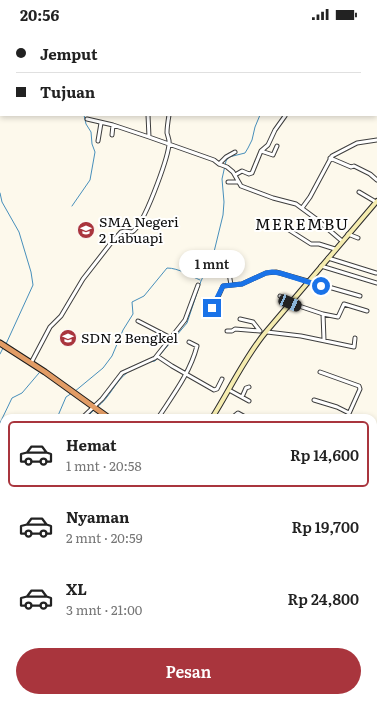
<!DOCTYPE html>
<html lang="id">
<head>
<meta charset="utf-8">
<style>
	:root { --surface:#fff; --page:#f6f6f6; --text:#222; --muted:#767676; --line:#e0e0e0; --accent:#a9353d }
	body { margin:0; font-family:Literata,serif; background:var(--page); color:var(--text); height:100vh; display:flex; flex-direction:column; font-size:15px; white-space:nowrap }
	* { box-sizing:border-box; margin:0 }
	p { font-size:13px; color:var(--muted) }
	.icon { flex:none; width:22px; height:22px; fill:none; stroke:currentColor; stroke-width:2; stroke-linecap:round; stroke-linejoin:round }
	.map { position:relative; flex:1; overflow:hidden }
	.drawer { position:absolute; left:0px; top:386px; width:377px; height:288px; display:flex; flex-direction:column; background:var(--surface); border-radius:12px 12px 0 0; box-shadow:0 2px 6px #0003 }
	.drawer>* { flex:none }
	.guide { position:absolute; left:0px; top:0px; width:377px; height:88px; box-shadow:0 2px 6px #0003; display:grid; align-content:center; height:88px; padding:0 16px; background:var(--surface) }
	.end { position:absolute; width:18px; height:18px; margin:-9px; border:5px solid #1a73e8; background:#fff; box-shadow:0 0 0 2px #fff }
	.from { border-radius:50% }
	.bubble { position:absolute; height:28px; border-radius:14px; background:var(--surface); box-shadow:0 2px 6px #0003; font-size:13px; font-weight:600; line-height:28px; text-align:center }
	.car { position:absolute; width:12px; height:24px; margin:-12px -6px; border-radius:5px; box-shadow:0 0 3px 1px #0007; background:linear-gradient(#222 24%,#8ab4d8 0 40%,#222 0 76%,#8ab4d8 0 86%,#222 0) }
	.guide b { display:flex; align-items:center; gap:14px; height:38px; font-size:15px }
	.guide b+b { border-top:1px solid var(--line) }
	.guide i { width:10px; height:10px; background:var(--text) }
	ul { padding:7px 0 0; list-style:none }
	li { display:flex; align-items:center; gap:12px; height:66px; margin:0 8px 6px; padding:0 8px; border:2px solid transparent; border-radius:6px }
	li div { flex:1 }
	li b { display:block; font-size:15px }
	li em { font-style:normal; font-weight:600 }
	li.active { border-color:var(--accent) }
	li>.icon { width:36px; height:36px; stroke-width:1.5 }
	.cta { display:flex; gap:8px; margin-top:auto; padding:8px 16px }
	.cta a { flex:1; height:46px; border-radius:24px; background:var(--accent); color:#fff; font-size:16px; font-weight:600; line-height:46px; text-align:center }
	.status { display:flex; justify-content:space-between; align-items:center; height:28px; padding:0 20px; background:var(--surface); direction:ltr }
	.status svg { height:11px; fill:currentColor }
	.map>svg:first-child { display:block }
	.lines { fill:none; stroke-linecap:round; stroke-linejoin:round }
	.stream { stroke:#478fbb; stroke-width:1 }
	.street-casing { stroke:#3e3e3e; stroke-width:5 }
	.secondary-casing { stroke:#2d2d2d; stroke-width:6 }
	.primary-casing { stroke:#1c1c1c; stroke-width:6 }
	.highway-casing { stroke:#1c1c1c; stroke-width:7 }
	.street { stroke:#fff; stroke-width:3 }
	.secondary { stroke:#f5ecaf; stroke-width:4 }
	.primary { stroke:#e7c871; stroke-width:4.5 }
	.highway { stroke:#e29c65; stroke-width:5 }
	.route { stroke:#1a73e8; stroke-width:5 }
	.labels { text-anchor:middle; stroke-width:4; stroke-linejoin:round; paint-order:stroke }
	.poi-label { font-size:14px; fill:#0b0b0b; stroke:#fff; text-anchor:start }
	.quarter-label { font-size:16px; letter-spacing:1px; fill:#0b0b0b; stroke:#fff }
</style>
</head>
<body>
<div class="status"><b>20:56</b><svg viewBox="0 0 49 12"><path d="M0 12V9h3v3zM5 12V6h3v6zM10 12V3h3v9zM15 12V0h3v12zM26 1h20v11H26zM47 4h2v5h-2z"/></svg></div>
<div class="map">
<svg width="377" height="674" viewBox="0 0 377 674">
	<rect width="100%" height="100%" fill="#fdf9ec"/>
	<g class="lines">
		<path class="stream" d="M99 0V1
			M341 1 342 0
			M0 165 2 174 19 204 31 244 33 257 6 316
			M72 178 90 152 95 124 92 116 91 104 86 96 84 87
			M0 326 3 320
			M149 334 155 333 159 328 187 295 201 253 213 228 223 187 224 174 222 151 226 133 229 129 245 125 248 120 252 112 255 99 260 87
			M74 364 103 340 112 328 123 302 133 286 132 274 144 268 167 240C179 240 190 248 200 252
			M97 379C110 370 115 353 128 344
			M57 390 66 369 72 365
			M86 390 95 381
			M0 395 12 370 22 365 39 345
			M0 431 4 430
			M373 500 377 501
			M0 613H4"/>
		<g class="street-casing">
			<path id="street" d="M160 0V1
				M187 0 190 1
				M155 1V0
				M148 87 149 109 214 132 219 136 227 139 233 144 241 158 273 170 296 176 315 190 342 213
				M87 91 113 97 149 109
				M112 107 113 97
				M98 113 101 95
				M261 123 273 127 277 118
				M330 130 351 139 354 138 370 146 377 152
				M219 136 226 129 235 124
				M235 147 242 143 249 146 252 145 261 123 268 117 275 102 285 88
				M228 154H238
				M359 164 376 174
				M302 180 310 169 332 128 357 115 377 112
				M289 202 311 216H319L335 221
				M348 206 358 210
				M328 230 376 245
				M216 237 229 245 231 257
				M321 238 377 255
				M280 268 292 272
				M290 275 323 286 324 312
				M209 282 214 278 223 258 242 256 266 245 276 244 360 268
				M323 286 338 289 344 276 367 283
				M240 291 253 294 260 303
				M138 293 171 310
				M227 303H232L235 301 260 303
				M267 304 301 308 354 319 355 310
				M157 328 172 338 214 362 217 361 222 351
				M31 335 50 299 61 288 83 251 111 215 121 204 125 203 132 204C144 198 167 132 169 117 170 113 168 109 167 105 167 99 168 93 169 87
				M320 344 359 358 360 361 347 390
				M229 362 249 373
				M242 369 246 360 249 359
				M314 372 337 379 349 385
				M82 390 102 371 122 345 155 330 185 292 198 257
				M158 390C173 367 190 345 197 318L189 314
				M232 390 238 385 247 390
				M373 532H377
				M373 544H377
				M373 578 377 573
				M364 670 366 674"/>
		</g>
		<g class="secondary-casing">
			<path id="secondary" d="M212 390C229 363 245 329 265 305 302 261 340 217 377 173"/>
		</g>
		<g class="primary-casing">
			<path id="primary" d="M373 522H377"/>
		</g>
		<g class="highway-casing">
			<path id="highway" d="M0 315 45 344 109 390
				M46 674 48 670"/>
		</g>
		<use href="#street" class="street"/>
		<use href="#secondary" class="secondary"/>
		<use href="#primary" class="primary"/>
		<use href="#highway" class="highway"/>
	</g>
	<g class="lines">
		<path class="route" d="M212 280 223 258 242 256 266 245 272 244 280 245 321 258"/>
	</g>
	<defs>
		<g id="school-disc" transform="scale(0.9)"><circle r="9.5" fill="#a9353d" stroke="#fff"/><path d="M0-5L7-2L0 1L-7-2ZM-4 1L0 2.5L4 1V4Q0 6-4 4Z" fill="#fff"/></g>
	</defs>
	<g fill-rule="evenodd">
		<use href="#school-disc" x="86" y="202"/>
		<use href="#school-disc" x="68" y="310"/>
	</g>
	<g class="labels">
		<g class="poi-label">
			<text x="99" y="199">SMA Negeri<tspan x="99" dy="16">2 Labuapi</tspan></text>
			<text x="81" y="315">SDN 2 Bengkel</text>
		</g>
		<g class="quarter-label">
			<text x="302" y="202">MEREMBU</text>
		</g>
	</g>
</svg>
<i class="end from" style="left:321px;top:258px"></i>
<i class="end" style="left:212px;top:280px"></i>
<div class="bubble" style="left:179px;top:222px;width:66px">1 mnt</div>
<i class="car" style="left:290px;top:275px;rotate:113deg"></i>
<div class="guide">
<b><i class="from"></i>Jemput</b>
<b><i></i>Tujuan</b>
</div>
<section class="drawer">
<ul>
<li class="active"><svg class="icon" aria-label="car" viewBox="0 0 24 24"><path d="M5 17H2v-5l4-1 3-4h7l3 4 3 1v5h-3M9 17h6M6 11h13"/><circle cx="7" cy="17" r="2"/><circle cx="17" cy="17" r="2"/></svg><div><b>Hemat</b><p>1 mnt · 20:58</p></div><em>Rp 14,600</em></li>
<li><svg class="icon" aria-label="car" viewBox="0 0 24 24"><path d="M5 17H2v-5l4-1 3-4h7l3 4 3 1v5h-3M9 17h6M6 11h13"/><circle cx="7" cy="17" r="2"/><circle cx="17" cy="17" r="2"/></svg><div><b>Nyaman</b><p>2 mnt · 20:59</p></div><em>Rp 19,700</em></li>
<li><svg class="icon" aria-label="car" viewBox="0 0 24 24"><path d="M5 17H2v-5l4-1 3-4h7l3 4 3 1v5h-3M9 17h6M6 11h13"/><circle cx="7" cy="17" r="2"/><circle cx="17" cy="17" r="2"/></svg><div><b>XL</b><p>3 mnt · 21:00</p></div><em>Rp 24,800</em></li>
</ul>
<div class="cta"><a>Pesan</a></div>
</section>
</div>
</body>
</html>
